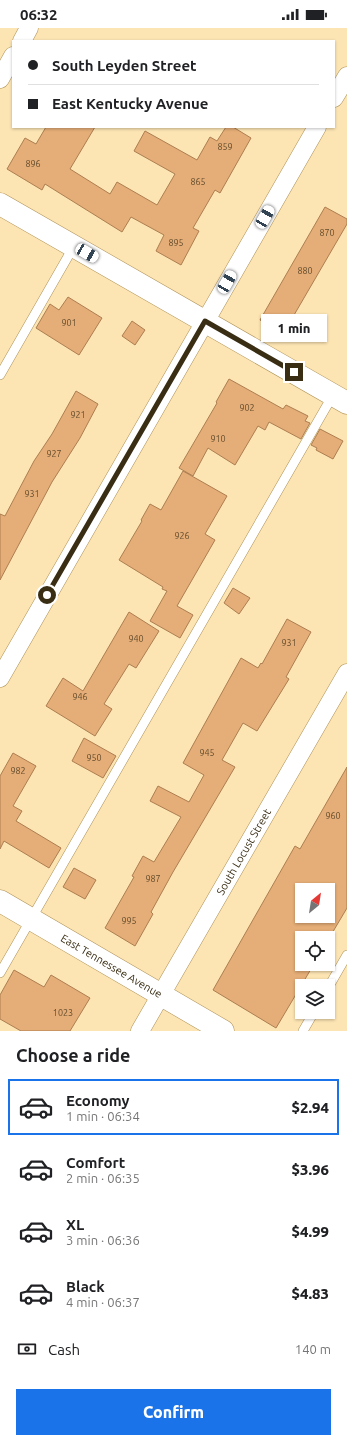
<!DOCTYPE html>
<html lang="en">
<head>
<meta charset="utf-8">
<style>
	:root { --surface:#fff; --page:#f2f2f2; --text:#202124; --muted:#757577; --line:#e0e0e0; --accent:#1a73e8 }
	body { margin:0; font-family:Ubuntu,sans-serif; background:var(--page); color:var(--text); height:100vh; display:flex; flex-direction:column; font-size:15px; white-space:nowrap }
	* { box-sizing:border-box; margin:0 }
	p { font-size:13px; color:var(--muted) }
	.icon { flex:none; width:22px; height:22px; fill:none; stroke:currentColor; stroke-width:2; stroke-linecap:round; stroke-linejoin:round }
	.map { position:relative; height:1003px; overflow:hidden }
	.details { display:flex; flex-direction:column; background:var(--surface); flex:1 }
	.details>* { flex:none }
	.banner { position:absolute; left:12px; top:12px; width:323px; height:88px; border-radius:0px; box-shadow:0 1px 3px #0004; display:grid; align-content:center; height:88px; padding:0 16px; background:var(--surface) }
	.needle { width:26px; rotate:30deg }
	.controls { position:absolute; left:295px; top:855px; display:grid; gap:8px }
	.controls a { display:grid; place-items:center; width:40px; height:40px; border-radius:0px; background:var(--surface); box-shadow:0 1px 3px #0004; font-size:20px }
	.end { position:absolute; width:18px; height:18px; margin:-9px; border:5px solid #392d14; background:#fff; box-shadow:0 0 0 2px #fff }
	.from { border-radius:50% }
	.bubble { position:absolute; height:28px; border-radius:0px; background:var(--surface); box-shadow:0 1px 3px #0004; font-size:13px; font-weight:800; line-height:28px; text-align:center }
	.car { position:absolute; width:12px; height:24px; margin:-12px -6px; border-radius:5px; box-shadow:0 0 3px 1px #0007; background:linear-gradient(#fff 24%,#345 0 40%,#fff 0 76%,#345 0 86%,#fff 0) }
	.banner b { display:flex; align-items:center; gap:14px; height:38px; font-size:15px }
	.banner b+b { border-top:1px solid var(--line) }
	.banner i { width:10px; height:10px; background:var(--text) }
	ul { padding:0; list-style:none }
	li { display:flex; align-items:center; gap:12px; height:56px; margin:0 8px 6px; padding:0 8px; border:2px solid transparent; border-radius:0px }
	li div { flex:1 }
	li b { display:block; font-size:15px }
	li em { font-style:normal; font-weight:800 }
	li.selected { border-color:var(--accent) }
	li>.icon { width:36px; height:36px; stroke-width:1.5 }
	h2 { padding:0 16px; font-size:18px; line-height:48px }
	.pay { display:flex; align-items:center; gap:10px; height:44px; padding:0 16px; font-size:15px }
	.pay p { margin-inline-start:auto }
	.button { display:flex; gap:8px; margin-top:auto; padding:8px 16px }
	.button a { flex:1; height:46px; border-radius:0px; background:var(--accent); color:#fff; font-size:16px; font-weight:800; line-height:46px; text-align:center }
	.status { display:flex; justify-content:space-between; align-items:center; height:28px; padding:0 20px; background:var(--surface); direction:ltr }
	.status svg { height:11px; fill:currentColor }
	.map>svg:first-child { display:block }
	.building { fill:#e5ad77; stroke:#ad7e50; fill-rule:evenodd }
	.lines { fill:none; stroke-linecap:round; stroke-linejoin:round }
	.service-casing { stroke:#ae9256; stroke-width:10 }
	.minor-casing { stroke:#ae9256; stroke-width:19 }
	.tertiary-casing { stroke:#ae9256; stroke-width:23 }
	.service { stroke:#fff; stroke-width:9 }
	.minor { stroke:#fff; stroke-width:18 }
	.tertiary { stroke:#fff; stroke-width:22 }
	.route { stroke:#392d14; stroke-width:5 }
	.labels { text-anchor:middle; stroke-width:3.5; stroke-linejoin:round; paint-order:stroke }
	.number-label { font-size:9px; fill:#644d2d }
	.street-label { font-size:11px; fill:#392d14; stroke:#fef2da }
</style>
</head>
<body>
<div class="status"><b>06:32</b><svg viewBox="0 0 49 12"><path d="M0 12V9h3v3zM5 12V6h3v6zM10 12V3h3v9zM15 12V0h3v12zM26 1h20v11H26zM47 4h2v5h-2z"/></svg></div>
<div class="map">
<svg width="347" height="1003" viewBox="0 0 347 1003">
	<rect width="100%" height="100%" fill="#fce4b3"/>
	<path class="building" d="M46 99H95L70 141 110 166 117 154 157 177 175 146 134 123 145 103 197 132 210 109 217 113 226 99H233L251 110 220 165 215 162 193 200 199 203 181 237 156 223 164 207 131 189 122 204 45 156 42 162 7 141 25 110 36 116Z
		M325 179 347 191V196L283 306 260 292Z
		M68 269 102 290 79 327 36 300 50 276 59 282Z
		M132 293 145 302 135 317 122 308Z
		M229 351 283 381 286 377 308 388 305 393 310 395 301 411 269 394 265 402 258 398 235 437 208 420 193 448 179 440 217 375 216 374Z
		M76 363 98 376 80 410 52 454 0 552V486L5 488 34 433 52 406Z
		M320 401 343 413 333 431 316 422 317 420 311 417Z
		M183 443 227 468 205 506 215 512 177 578 193 587 180 610 150 593 167 563 162 561 163 559 119 532 142 493 141 492 150 476 161 482Z
		M233 560 250 570 239 586 224 575Z
		M129 584 159 603 136 640 129 636 104 676 112 681 95 708 46 678 63 650 83 663Z
		M287 591 311 604 286 649 289 651 257 703 243 695 222 732 235 739 173 844 151 884 153 886 135 918 105 900 134 849 132 848 143 828 154 834 181 789 150 773 158 758 189 774 204 747 183 735 241 630 258 640 261 635 262 636Z
		M84 710 116 728 103 750 72 733Z
		M13 725 36 738 13 778 22 783 16 793 61 820 49 840 4 813 0 821V748Z
		M347 739V880L328 912V910H302V936H314L276 1000 213 962 295 818 300 821ZM302 862H328V888H302Z
		M74 840 96 852 85 871 63 859Z
		M14 942 44 959 51 947 90 970 70 1003H21L0 991V967Z"/>
	<g class="lines">
		<g class="service-casing">
			<path id="service" d="M0 347 74 218
				M0 945 333 367
				M328 960 347 927
				M303 1003 314 984"/>
		</g>
		<g class="minor-casing">
			<g id="minor">
				<path d="M22 13 29 0"/>
				<path d="M0 51 13 28"/>
				<path d="M334 70 347 48"/>
				<path d="M0 650 317 99"/>
				<path id="s1" d="M140 1003 347 645"/>
			</g>
		</g>
		<g class="tertiary-casing">
			<g id="tertiary">
				<path d="M0 176 347 375"/>
				<path id="s2" d="M0 873 223 1003"/>
			</g>
		</g>
		<use href="#service" class="service"/>
		<use href="#minor" class="minor"/>
		<use href="#tertiary" class="tertiary"/>
	</g>
	<g class="lines">
		<path class="route" d="M47 567 205 293 294 344"/>
	</g>
	<g class="labels">
		<g class="number-label">
			<text x="225" y="122">859</text>
			<text x="33" y="139">896</text>
			<text x="198" y="157">865</text>
			<text x="327" y="208">870</text>
			<text x="176" y="218">895</text>
			<text x="305" y="246">880</text>
			<text x="69" y="298">901</text>
			<text x="247" y="383">902</text>
			<text x="78" y="390">921</text>
			<text x="218" y="414">910</text>
			<text x="54" y="429">927</text>
			<text x="32" y="469">931</text>
			<text x="182" y="511">926</text>
			<text x="136" y="614">940</text>
			<text x="289" y="618">931</text>
			<text x="80" y="672">946</text>
			<text x="207" y="728">945</text>
			<text x="94" y="733">950</text>
			<text x="18" y="746">982</text>
			<text x="333" y="791">960</text>
			<text x="153" y="854">987</text>
			<text x="129" y="896">995</text>
			<text x="63" y="988">1023</text>
		</g>
		<g class="street-label">
			<text dy="4" stroke="none"><textPath href="#s1" startOffset="207">South Locust Street</textPath></text>
			<text dy="4" stroke="none"><textPath href="#s2" startOffset="129">East Tennessee Avenue</textPath></text>
		</g>
	</g>
</svg>
<div class="controls">
<a><svg class="needle" viewBox="-14 -14 28 28"><path d="M0-13l5 13h-10z" fill="#e53935"/><path d="M0 13l5-13h-10z" fill="#757577"/></svg></a>
<a><svg class="icon" aria-label="locate" viewBox="0 0 24 24"><circle cx="12" cy="12" r="6"/><path d="M12 2v4M12 18v4M2 12h4M18 12h4"/></svg></a>
<a><svg class="icon" aria-label="layers" viewBox="0 0 24 24"><path d="M12 4l9 5-9 5-9-5zM3 14l9 5 9-5"/></svg></a>
</div>
<i class="end from" style="left:47px;top:567px"></i>
<i class="end" style="left:294px;top:344px"></i>
<div class="bubble" style="left:261px;top:286px;width:66px">1 min</div>
<i class="car" style="left:265px;top:189px;rotate:30deg"></i>
<i class="car" style="left:87px;top:225px;rotate:120deg"></i>
<i class="car" style="left:227px;top:254px;rotate:30deg"></i>
<div class="banner">
<b><i class="from"></i>South Leyden Street</b>
<b><i></i>East Kentucky Avenue</b>
</div>
</div>
<section class="details">
<h2>Choose a ride</h2>
<ul>
<li class="selected"><svg class="icon" aria-label="car" viewBox="0 0 24 24"><path d="M5 17H2v-5l4-1 3-4h7l3 4 3 1v5h-3M9 17h6M6 11h13"/><circle cx="7" cy="17" r="2"/><circle cx="17" cy="17" r="2"/></svg><div><b>Economy</b><p>1 min · 06:34</p></div><em>$2.94</em></li>
<li><svg class="icon" aria-label="car" viewBox="0 0 24 24"><path d="M5 17H2v-5l4-1 3-4h7l3 4 3 1v5h-3M9 17h6M6 11h13"/><circle cx="7" cy="17" r="2"/><circle cx="17" cy="17" r="2"/></svg><div><b>Comfort</b><p>2 min · 06:35</p></div><em>$3.96</em></li>
<li><svg class="icon" aria-label="car" viewBox="0 0 24 24"><path d="M5 17H2v-5l4-1 3-4h7l3 4 3 1v5h-3M9 17h6M6 11h13"/><circle cx="7" cy="17" r="2"/><circle cx="17" cy="17" r="2"/></svg><div><b>XL</b><p>3 min · 06:36</p></div><em>$4.99</em></li>
<li><svg class="icon" aria-label="car" viewBox="0 0 24 24"><path d="M5 17H2v-5l4-1 3-4h7l3 4 3 1v5h-3M9 17h6M6 11h13"/><circle cx="7" cy="17" r="2"/><circle cx="17" cy="17" r="2"/></svg><div><b>Black</b><p>4 min · 06:37</p></div><em>$4.83</em></li>
</ul>
<div class="pay"><svg class="icon" aria-label="cash" viewBox="0 0 24 24"><path d="M3 7h18v10H3z"/><circle cx="12" cy="12" r="2"/></svg>Cash<p>140 m</p></div>
<div class="button"><a>Confirm</a></div>
</section>
</body>
</html>
